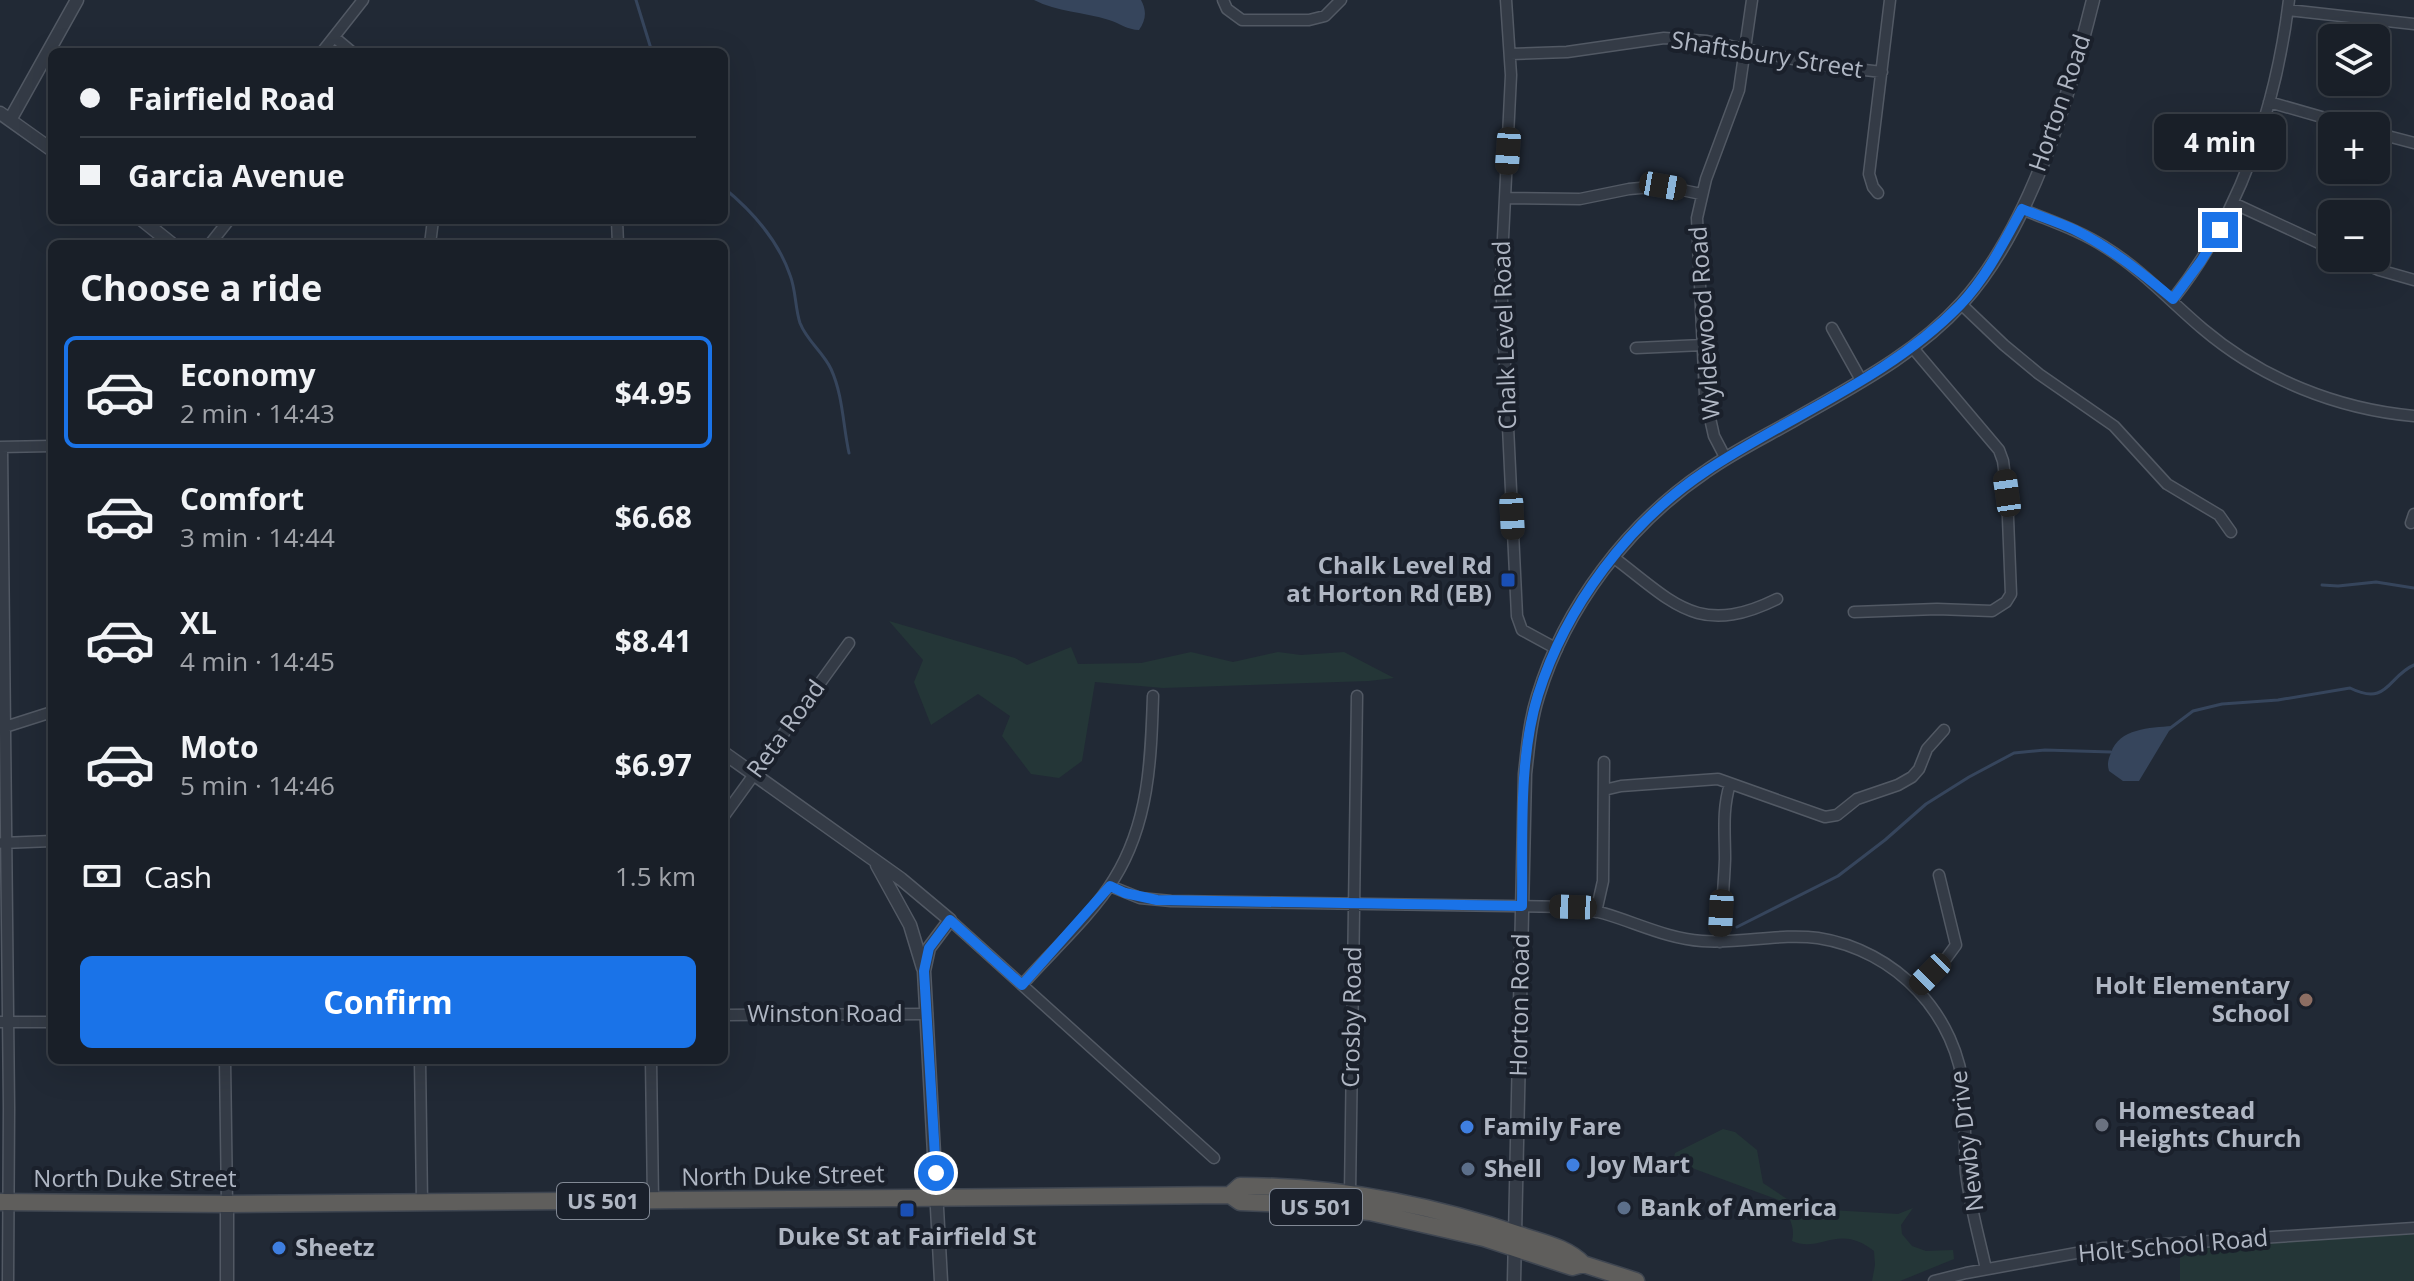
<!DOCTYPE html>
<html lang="en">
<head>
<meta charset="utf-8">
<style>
	:root { --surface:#191f28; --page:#262c34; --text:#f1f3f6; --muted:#9fa2a8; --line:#373d45; --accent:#1a73e8 }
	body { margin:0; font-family:"Open Sans",sans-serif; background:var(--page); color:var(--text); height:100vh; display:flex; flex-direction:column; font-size:30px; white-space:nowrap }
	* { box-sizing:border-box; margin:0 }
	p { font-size:26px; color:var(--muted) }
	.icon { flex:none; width:44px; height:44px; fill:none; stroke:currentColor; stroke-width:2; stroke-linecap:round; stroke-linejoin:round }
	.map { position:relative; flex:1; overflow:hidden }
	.drawer { position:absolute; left:48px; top:240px; width:680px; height:824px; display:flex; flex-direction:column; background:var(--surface); border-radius:12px; box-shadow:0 8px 32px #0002,0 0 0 2px var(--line) }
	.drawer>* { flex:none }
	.top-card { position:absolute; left:48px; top:48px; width:680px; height:176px; border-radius:12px; box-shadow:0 8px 32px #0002,0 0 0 2px var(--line); display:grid; align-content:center; height:176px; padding:0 32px; background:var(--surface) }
	.fabs { position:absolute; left:2318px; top:24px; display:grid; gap:16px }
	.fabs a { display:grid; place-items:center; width:72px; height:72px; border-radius:12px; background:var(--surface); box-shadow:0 8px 32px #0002,0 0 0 2px var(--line); font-size:40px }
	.end { position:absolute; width:36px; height:36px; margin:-18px; border:10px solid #1a73e8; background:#fff; box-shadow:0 0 0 4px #fff }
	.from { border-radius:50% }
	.bubble { position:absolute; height:56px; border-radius:12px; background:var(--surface); box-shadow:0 8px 32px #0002,0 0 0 2px var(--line); font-size:26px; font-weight:700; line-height:56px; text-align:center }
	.car { position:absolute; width:24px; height:48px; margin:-24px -12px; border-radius:10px; box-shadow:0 0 6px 2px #0007; background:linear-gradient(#222 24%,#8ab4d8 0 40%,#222 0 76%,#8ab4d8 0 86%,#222 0) }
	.top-card b { display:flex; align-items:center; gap:28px; height:76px; font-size:30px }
	.top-card b+b { border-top:2px solid var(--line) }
	.top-card i { width:20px; height:20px; background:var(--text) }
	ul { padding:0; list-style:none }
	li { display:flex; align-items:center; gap:24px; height:112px; margin:0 16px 12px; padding:0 16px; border:4px solid transparent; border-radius:12px }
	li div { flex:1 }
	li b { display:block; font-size:30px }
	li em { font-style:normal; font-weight:700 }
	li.on { border-color:var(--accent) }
	li>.icon { width:72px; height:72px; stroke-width:1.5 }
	h2 { padding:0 32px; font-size:36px; line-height:96px }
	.pay { display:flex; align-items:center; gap:20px; height:88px; padding:0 32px; font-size:30px }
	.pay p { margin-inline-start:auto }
	.button { display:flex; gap:16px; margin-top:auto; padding:16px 32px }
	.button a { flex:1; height:92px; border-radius:12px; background:var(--accent); color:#fff; font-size:32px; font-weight:700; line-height:92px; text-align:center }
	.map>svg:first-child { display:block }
	.green { fill:#243637 }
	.water { fill:#36455c }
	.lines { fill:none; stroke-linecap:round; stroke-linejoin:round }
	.stream { stroke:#36455c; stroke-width:3 }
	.minor-casing { stroke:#525964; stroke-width:13 }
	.tertiary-casing { stroke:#525964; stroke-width:15 }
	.trunk-casing { stroke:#3f4651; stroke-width:19 }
	.minor { stroke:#343b46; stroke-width:10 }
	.tertiary { stroke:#343b46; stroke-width:12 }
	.trunk { stroke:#5f5e5c; stroke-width:16 }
	.route { stroke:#1a73e8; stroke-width:10 }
	.transit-dot { fill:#1a4fb4; stroke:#1a202b; stroke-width:3 }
	.education-dot { fill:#8d6e63; stroke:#1a202b; stroke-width:3 }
	.worship-dot { fill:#6b7280; stroke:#1a202b; stroke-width:3 }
	.shop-dot { fill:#3f7fe0; stroke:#1a202b; stroke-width:3 }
	.service-dot { fill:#5c6f8a; stroke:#1a202b; stroke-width:3 }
	.labels { text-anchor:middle; stroke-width:8; stroke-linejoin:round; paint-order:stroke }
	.shield { fill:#1a202b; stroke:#828995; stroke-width:2 }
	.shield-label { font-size:22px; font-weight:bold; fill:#afb6c3 }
	.street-label { font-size:24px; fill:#afb6c3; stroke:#1a202b }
	.poi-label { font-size:24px; font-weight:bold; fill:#afb6c3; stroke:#1a202b; text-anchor:start }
</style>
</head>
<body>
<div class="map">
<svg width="2414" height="1281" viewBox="0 0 2414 1281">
	<rect width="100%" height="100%" fill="#212935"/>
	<path class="green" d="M889 621 1015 658 1027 665 1071 647 1078 664 1141 663 1191 652 1233 662 1278 652 1301 655 1344 652 1394 678 1369 681 1163 688 1095 682 1082 761 1059 778 1031 774 1002 736 1010 716 978 694 931 725 914 682 923 660Z
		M1723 1129 1735 1132 1757 1150 1763 1183 1793 1203 1814 1209 1898 1214 1913 1208 1901 1225 1902 1234 1912 1246 1926 1251 1953 1250 1954 1259 1900 1281H1872L1875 1265 1874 1251C1838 1222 1820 1254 1792 1241 1796 1225 1787 1217 1784 1202L1673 1161 1675 1153Z
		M2414 1231V1281H2180V1247Z"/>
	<path class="water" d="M1034 0H1141C1147 11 1146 20 1139 30 1128 30 1119 23 1109 20 1084 12 1057 12 1034 0Z
		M2172 726 2139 781H2123L2109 771C2107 764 2108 760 2111 753 2119 728 2150 728 2172 726Z"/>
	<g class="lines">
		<path class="stream" d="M636 0 652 52
			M724 188C752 211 778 240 790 275 796 290 795 308 800 323 807 341 823 352 831 369 843 395 843 426 849 453
			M2322 585 2338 586 2376 582 2414 588
			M2169 729 2193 711 2222 704 2278 700 2350 688C2388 707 2388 676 2414 665
			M1737 927 1838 876 1885 840 1926 804 1969 777 2014 753 2045 750 2111 752"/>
		<g class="minor-casing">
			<path id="minor" d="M1223 0 1227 9 1242 20H1309L1325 16 1341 0
				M1506 0 1511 75 1501 279 1517 616 1522 630 1557 649
				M2288 10 2414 24
				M334 37 352 52
				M322 52 363 0
				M1510 54 1567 52 1664 38 1707 41 1821 65 1882 72
				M2269 102 2353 126
				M2376 133 2414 143
				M1878 193 1873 187 1869 174 1890 0
				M1505 198 1580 199 1629 189 1663 186 1701 194
				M2233 203 2332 249
				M2022 209C2050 221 2079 230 2105 247 2142 270 2170 301 2203 329 2262 379 2337 409 2414 416
				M617 220 618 244
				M210 244 229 220
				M430 244 433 220
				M2351 258 2379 270 2414 280
				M2173 299C2240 215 2276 107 2289 0
				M1961 304 2004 345 2039 374 2114 426 2167 484 2219 515 2231 532
				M1832 328 1861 380
				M1636 348 1703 345
				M0 447 52 446
				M2 447 9 1108 8 1281
				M1726 459 1714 436 1705 396 1697 218 1706 179 1739 90 1752 0
				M2411 523 2414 514
				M1613 557C1673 602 1698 638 1777 599
				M1854 612 1937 609 1992 611 2006 602 2011 594 2007 493 2003 461 1999 450 1912 347
				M5 727 52 712
				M1604 790 1621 786 1718 779 1825 817 1837 815 1857 799 1898 785 1912 777 1919 769 1927 749 1944 730
				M724 816 849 643
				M2 843 52 841
				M1110 886 1140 898 1171 901 1573 907C1618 912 1657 938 1702 941 1741 944 1780 933 1818 938 1896 950 1958 1015 1964 1094 1966 1121 1964 1147 1966 1173 1970 1206 1979 1237 1986 1269
				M1596 912 1603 881 1604 762
				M950 920 1214 1158
				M1720 942C1721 914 1724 887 1725 859 1725 833 1722 810 1730 784
				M1022 985C1050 953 1093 914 1114 879 1149 823 1151 760 1153 696
				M1916 988 1945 960 1956 945 1939 875
				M724 1015 927 1014
				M0 1022H52
				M225 1060 227 1204
				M420 1060 422 1203
				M651 1060 653 1201
				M1350 1194 1357 696
				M1934 1281 1966 1273 2104 1248 2414 1228"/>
		</g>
		<g class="tertiary-casing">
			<path id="tertiary" d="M0 113 52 150
				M10 120 77 0
				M142 220 172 244
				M724 753 901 879 950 920 929 948 924 971 941 1281
				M877 865 910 925 923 968
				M227 1204V1281
				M1514 1281 1525 774C1528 747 1530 721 1538 696 1565 607 1628 524 1705 472 1733 452 1764 437 1794 420 1853 386 1916 354 1962 303 2030 228 2069 97 2093 0"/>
		</g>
		<g class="trunk-casing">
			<path id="trunk" d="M1230 1195 1240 1186C1336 1186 1432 1205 1523 1236 1544 1243 1568 1248 1583 1264
				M0 1202 227 1204 1230 1195 1240 1202 1289 1204 1370 1212 1484 1238 1572 1267 1583 1264 1636 1281"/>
		</g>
		<use href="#minor" class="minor"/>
		<use href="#tertiary" class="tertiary"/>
		<use href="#trunk" class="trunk"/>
	</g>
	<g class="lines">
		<path class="route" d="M936 1173 924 971 929 948 950 920 1022 985 1110 886 1125 893 1157 900 1522 906C1523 838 1518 760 1538 695 1566 606 1629 522 1706 471 1790 415 1888 379 1960 305 1986 278 2004 242 2022 209 2039 216 2058 222 2075 230 2111 248 2142 273 2173 299L2201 261 2220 230"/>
	</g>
	<g class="transit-dot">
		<rect x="1500" y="572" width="16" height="16" rx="4"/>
		<rect x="899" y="1202" width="16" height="16" rx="4"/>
	</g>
	<circle class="education-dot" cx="2306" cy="1000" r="8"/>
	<circle class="worship-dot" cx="2102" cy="1125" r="8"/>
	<g class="shop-dot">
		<circle cx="1467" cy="1127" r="8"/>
		<circle cx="1573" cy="1165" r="8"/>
		<circle cx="279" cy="1248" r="8"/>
	</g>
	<g class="service-dot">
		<circle cx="1468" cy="1169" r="8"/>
		<circle cx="1624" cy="1208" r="8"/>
	</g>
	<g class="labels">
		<g class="shield">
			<rect x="557" y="1183" width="92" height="36" rx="6"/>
			<rect x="1270" y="1189" width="92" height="36" rx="6"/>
		</g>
		<g class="shield-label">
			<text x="603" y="1209">US 501</text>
			<text x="1316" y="1215">US 501</text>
		</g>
		<g class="street-label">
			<text transform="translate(1767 55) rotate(9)" y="8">Shaftsbury Street</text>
			<text transform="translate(2060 103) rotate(-71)" y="8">Horton Road</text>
			<text transform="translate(1705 323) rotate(-94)" y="8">Wyldewood Road</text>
			<text transform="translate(1505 335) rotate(-92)" y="8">Chalk Level Road</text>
			<text transform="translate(786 729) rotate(-54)" y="8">Reta Road</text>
			<text transform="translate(1520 1005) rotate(-89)" y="8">Horton Road</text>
			<text x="825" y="1022">Winston Road</text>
			<text transform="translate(1352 1017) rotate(-89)" y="8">Crosby Road</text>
			<text transform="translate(1967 1141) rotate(-97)" y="8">Newby Drive</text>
			<text transform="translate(783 1176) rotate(-1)" y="8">North Duke Street</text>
			<text x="135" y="1187">North Duke Street</text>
			<text transform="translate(2173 1246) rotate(-5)" y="8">Holt School Road</text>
		</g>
		<g class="poi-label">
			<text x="1492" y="574" text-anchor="end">Chalk Level Rd<tspan x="1492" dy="28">at Horton Rd (EB)</tspan></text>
			<text x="2290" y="994" text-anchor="end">Holt Elementary<tspan x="2290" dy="28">School</tspan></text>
			<text x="2118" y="1119">Homestead<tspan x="2118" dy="28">Heights Church</tspan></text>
			<text x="1483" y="1135">Family Fare</text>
			<text x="1589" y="1173">Joy Mart</text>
			<text x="1484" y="1177">Shell</text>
			<text x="1640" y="1216">Bank of America</text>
			<text x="907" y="1245" text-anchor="middle">Duke St at Fairfield St</text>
			<text x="295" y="1256">Sheetz</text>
		</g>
	</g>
</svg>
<div class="fabs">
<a><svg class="icon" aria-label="layers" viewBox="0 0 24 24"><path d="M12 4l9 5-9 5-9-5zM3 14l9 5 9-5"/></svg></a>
<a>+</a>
<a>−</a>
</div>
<i class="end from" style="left:936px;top:1173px"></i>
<i class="end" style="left:2220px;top:230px"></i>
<div class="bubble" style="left:2154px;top:114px;width:132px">4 min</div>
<i class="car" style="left:1508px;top:151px;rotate:184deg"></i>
<i class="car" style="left:1663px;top:186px;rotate:100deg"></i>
<i class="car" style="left:2007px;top:493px;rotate:352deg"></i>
<i class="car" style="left:1512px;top:516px;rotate:177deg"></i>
<i class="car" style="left:1573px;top:907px;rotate:272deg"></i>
<i class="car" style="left:1721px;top:913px;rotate:183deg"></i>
<i class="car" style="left:1930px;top:974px;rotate:225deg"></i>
<div class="top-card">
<b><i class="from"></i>Fairfield Road</b>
<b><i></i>Garcia Avenue</b>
</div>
<section class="drawer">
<h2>Choose a ride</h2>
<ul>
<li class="on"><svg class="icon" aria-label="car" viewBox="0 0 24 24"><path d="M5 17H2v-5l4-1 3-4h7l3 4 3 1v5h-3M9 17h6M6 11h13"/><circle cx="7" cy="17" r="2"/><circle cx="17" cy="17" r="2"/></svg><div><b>Economy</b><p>2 min · 14:43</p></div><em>$4.95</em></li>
<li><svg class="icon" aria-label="car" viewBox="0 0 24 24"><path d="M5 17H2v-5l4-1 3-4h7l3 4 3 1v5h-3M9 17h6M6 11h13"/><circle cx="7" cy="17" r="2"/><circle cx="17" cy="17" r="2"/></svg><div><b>Comfort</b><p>3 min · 14:44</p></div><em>$6.68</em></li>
<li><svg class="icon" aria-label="car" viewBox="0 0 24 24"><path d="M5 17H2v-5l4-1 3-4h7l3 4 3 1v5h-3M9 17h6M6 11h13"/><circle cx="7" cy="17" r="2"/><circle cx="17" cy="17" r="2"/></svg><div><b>XL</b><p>4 min · 14:45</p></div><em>$8.41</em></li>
<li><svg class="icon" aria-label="car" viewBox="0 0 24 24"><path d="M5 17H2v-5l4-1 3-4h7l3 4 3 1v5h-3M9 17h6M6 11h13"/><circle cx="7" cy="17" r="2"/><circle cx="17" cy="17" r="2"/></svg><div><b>Moto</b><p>5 min · 14:46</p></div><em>$6.97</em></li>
</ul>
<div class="pay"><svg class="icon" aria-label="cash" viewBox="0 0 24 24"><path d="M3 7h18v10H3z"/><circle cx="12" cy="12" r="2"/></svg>Cash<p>1.5 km</p></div>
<div class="button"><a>Confirm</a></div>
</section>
</div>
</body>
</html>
